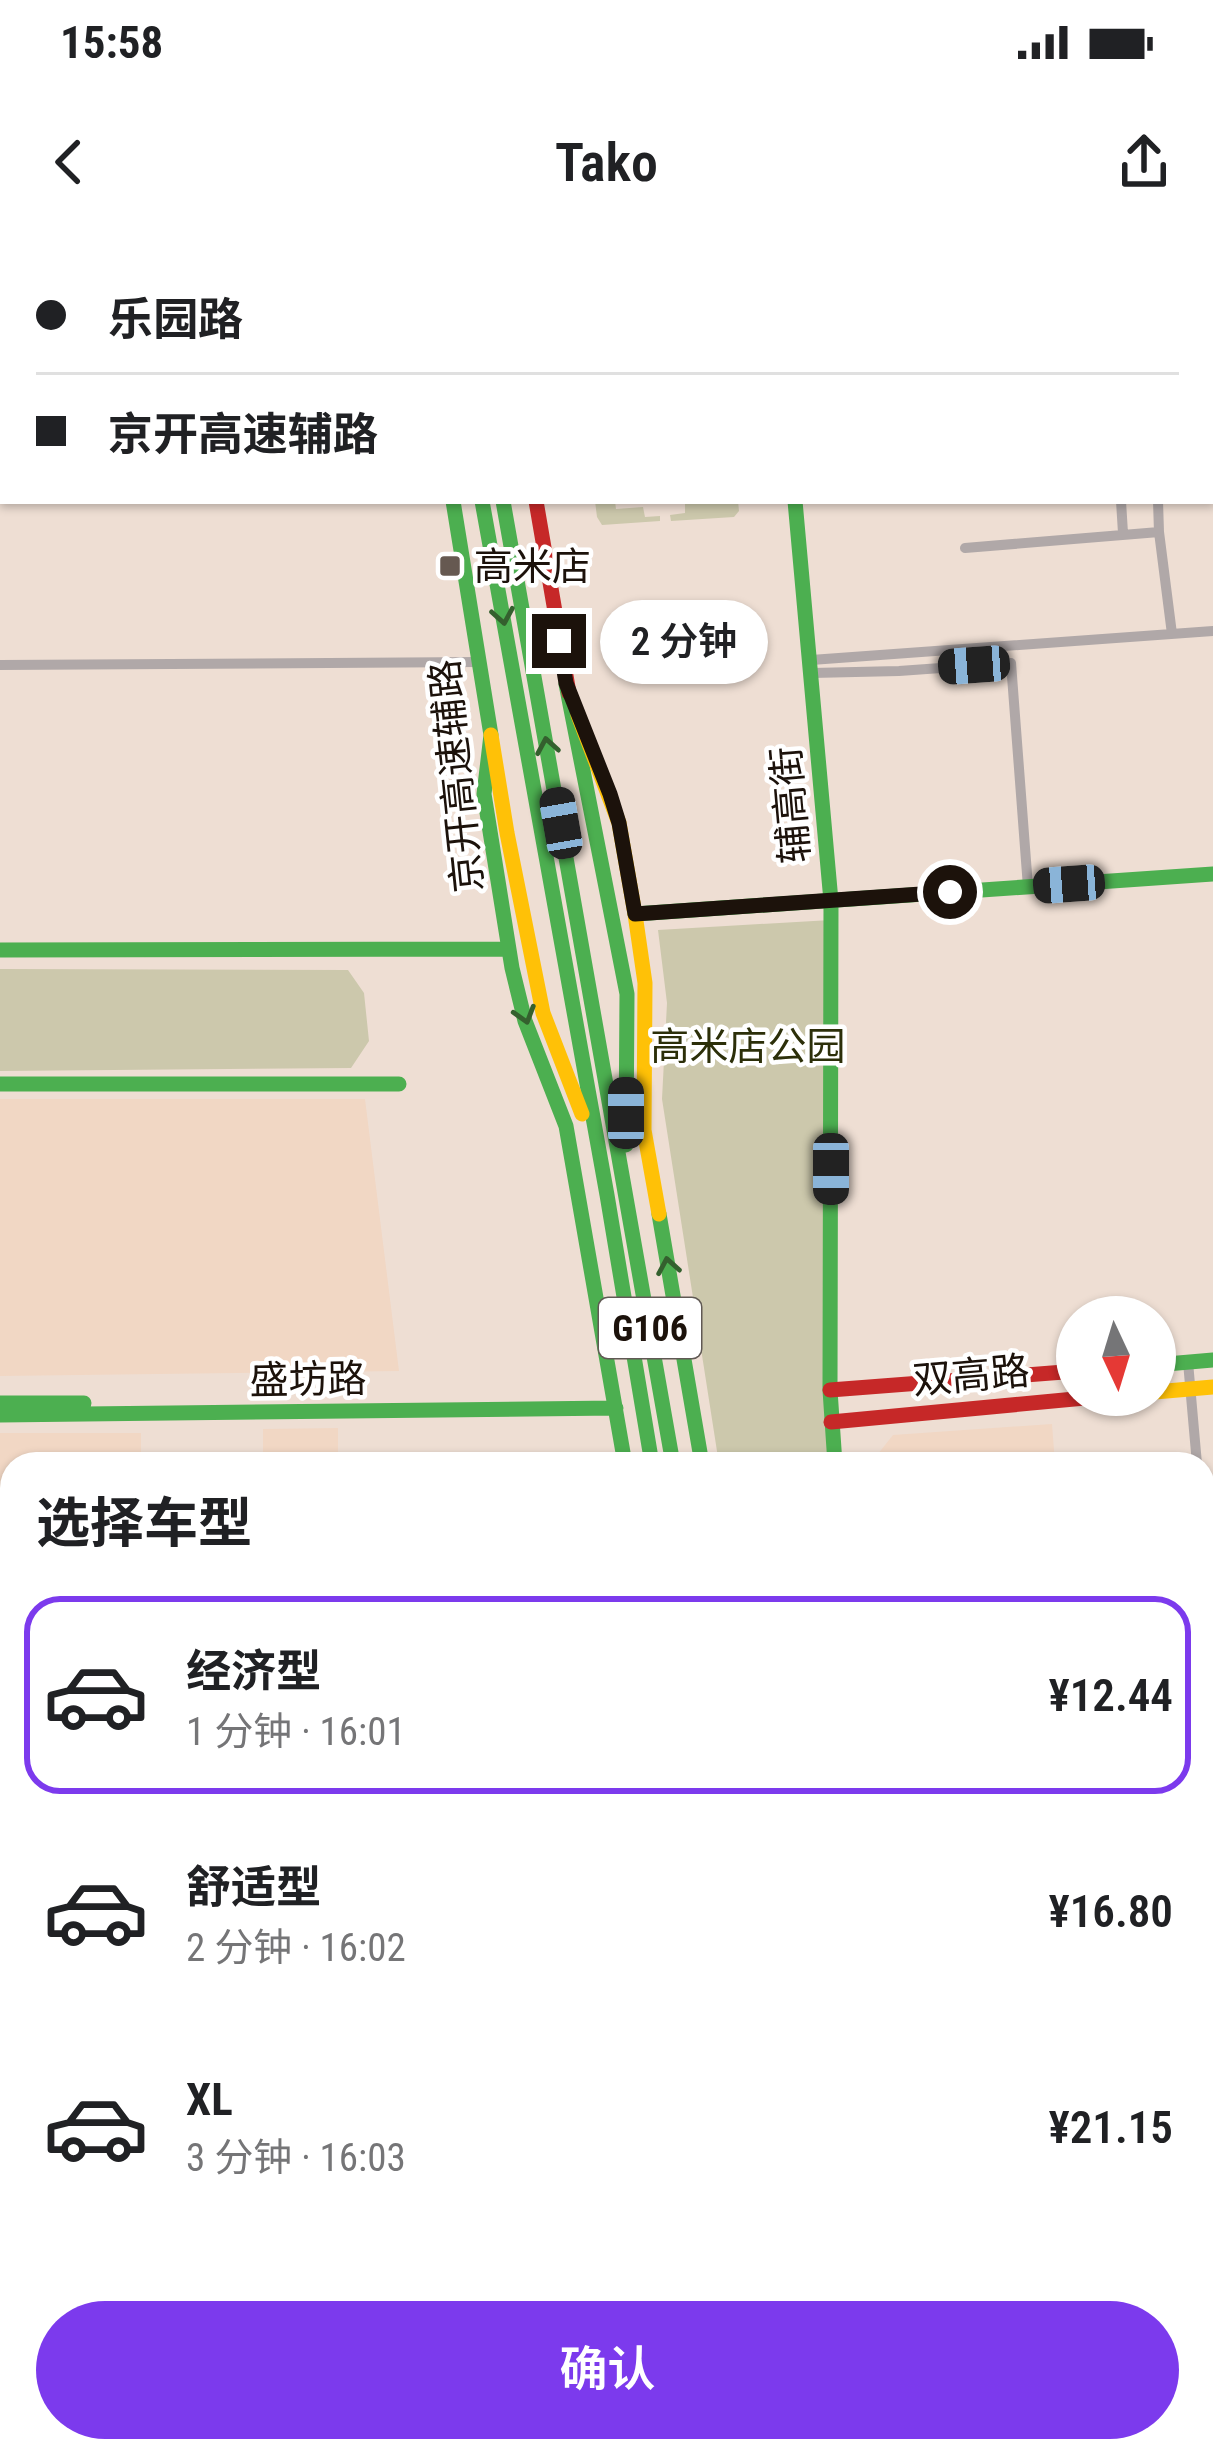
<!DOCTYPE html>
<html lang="zh">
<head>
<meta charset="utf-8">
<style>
	:root { --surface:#fff; --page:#f6f6f6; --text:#202124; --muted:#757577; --line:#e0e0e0; --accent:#7c3aed }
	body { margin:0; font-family:"Roboto Condensed","Noto Sans SC",sans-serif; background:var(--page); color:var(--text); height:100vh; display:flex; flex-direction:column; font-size:45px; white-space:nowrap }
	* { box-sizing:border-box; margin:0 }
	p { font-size:39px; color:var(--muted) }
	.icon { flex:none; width:66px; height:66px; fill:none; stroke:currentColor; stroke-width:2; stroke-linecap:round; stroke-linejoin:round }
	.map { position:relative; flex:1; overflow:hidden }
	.sheet { position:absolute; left:0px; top:1212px; width:1215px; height:1011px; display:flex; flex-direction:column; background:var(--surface); border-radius:36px 36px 0 0; box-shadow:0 3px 9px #0004 }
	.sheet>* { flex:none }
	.banner { position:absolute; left:0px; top:0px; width:1215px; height:264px; box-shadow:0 3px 9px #0004; display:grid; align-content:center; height:264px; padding:0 36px; background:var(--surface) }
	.needle { width:78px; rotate:176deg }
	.tools { position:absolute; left:1056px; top:1056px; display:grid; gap:24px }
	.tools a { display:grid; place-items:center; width:120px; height:120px; border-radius:50%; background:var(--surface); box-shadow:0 3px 9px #0004; font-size:60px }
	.end { position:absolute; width:54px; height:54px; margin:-27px; border:15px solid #1c120b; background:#fff; box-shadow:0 0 0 6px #fff }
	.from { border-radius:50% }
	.bubble { position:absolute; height:84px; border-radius:42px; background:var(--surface); box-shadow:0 3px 9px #0004; font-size:39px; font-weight:600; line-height:84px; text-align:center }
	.car { position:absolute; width:36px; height:72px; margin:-36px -18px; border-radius:15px; box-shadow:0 0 9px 3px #0007; background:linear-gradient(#222 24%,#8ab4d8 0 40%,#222 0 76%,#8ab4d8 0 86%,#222 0) }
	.banner b { display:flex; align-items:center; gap:42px; height:114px; font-size:45px }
	.banner b+b { border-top:3px solid var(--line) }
	.banner i { width:30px; height:30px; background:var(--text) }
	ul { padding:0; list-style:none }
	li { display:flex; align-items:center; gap:36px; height:198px; margin:0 24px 18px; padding:0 12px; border:6px solid transparent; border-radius:36px }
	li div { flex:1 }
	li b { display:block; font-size:45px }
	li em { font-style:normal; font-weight:600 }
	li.current { border-color:var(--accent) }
	li>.icon { width:108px; height:108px; stroke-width:1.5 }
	h2 { padding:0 36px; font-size:54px; line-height:144px }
	.primary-button { display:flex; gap:24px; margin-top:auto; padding:24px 36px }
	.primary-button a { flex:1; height:138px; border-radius:72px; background:var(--accent); color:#fff; font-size:48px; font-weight:600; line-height:138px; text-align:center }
	.status { display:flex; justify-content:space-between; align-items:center; height:84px; padding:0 60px; background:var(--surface); direction:ltr }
	.status svg { height:33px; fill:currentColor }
	header { display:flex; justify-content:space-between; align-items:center; height:156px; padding:0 36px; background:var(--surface); font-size:54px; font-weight:600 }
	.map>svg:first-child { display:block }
	.built { fill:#f1d7c4 }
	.green { fill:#ccc8ac }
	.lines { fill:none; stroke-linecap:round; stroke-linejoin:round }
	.street { stroke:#b0a8a8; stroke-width:10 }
	.fast { stroke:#4caf50; stroke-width:15 }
	.slow { stroke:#ffc107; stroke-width:15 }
	.jam { stroke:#c62828; stroke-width:15 }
	.oneway { stroke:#34602e }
	.route { stroke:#1c120b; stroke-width:15 }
	.poi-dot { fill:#665951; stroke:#fff; stroke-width:4.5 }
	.labels { text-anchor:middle; stroke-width:9; stroke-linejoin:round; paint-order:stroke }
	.shield { fill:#fff; stroke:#605954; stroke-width:3 }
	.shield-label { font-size:36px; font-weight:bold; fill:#1c120b }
	.poi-label { font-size:39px; fill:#1c120b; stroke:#fff; text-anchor:start }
	.street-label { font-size:39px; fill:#1c120b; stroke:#fff }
	.park-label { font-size:39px; fill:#2c2f09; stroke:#fff }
</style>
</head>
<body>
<div class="status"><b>15:58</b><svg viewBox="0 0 49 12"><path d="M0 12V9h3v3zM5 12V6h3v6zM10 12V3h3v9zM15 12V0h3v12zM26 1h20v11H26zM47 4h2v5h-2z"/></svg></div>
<header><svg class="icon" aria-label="back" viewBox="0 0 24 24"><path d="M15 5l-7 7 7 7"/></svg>Tako<svg class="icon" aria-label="share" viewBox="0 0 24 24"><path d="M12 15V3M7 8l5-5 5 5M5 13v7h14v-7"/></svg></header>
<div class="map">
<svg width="1213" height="2221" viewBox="0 0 1213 2221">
	<rect width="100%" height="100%" fill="#eeded3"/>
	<path class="built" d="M0 859H365L399 1131 0 1136Z
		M1052 1184 1055 1224H870L893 1195Z
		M338 1188V1224H263V1189Z
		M0 1193H141V1224H12V1384H0Z"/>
	<path class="green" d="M784 0H1213V31L1212 3H784Z
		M595 261H615L616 269 643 267 645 277 660 276V281L602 285 597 277Z
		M712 261H738L739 271 734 277 671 281 670 275 685 273V264Z
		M831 680 835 1224H719L662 859 667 763 658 690Z
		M0 729 348 730 364 753 369 801 351 828 0 831Z
		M0 2193H12V2211H566L571 2221H0Z"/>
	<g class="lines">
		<path class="street" d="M1121 261 1123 293
			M1159 292 1172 394
			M965 308 1159 292 1158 261
			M811 420 1213 391
			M0 425 479 422
			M812 433 899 431 1011 423 1028 647
			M1188 1122 1197 1224
			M1203 1276 1213 1275
			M0 1395H12
			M1203 1809 1213 1811
			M1203 2093H1213"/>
		<path class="fast" d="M405 0V3
			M756 0V3
			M770 0V3
			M1212 53H1213
			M0 133H3
			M453 261 491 495 484 554 512 728 525 781 566 886 625 1224
			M482 261 607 955 652 1224
			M503 261 673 1224
			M795 261 831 661 830 1150 835 1224
			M566 444 627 754 626 905
			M635 674 1213 634
			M0 710 509 709
			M0 844H399
			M659 974 702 1224
			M1155 1125 1213 1120
			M0 1163H84
			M0 1175 616 1168
			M1203 1553 1213 1552
			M0 2165H12
			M1203 2170H1213
			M832 2211 838 2221
			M626 2221 634 2211
			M644 2221 654 2211
			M703 2221 704 2211"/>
		<path class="slow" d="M394 0 395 3
			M434 0 435 3
			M454 0V3
			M486 0V3
			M0 118H3
			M578 475 619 583 635 674 645 743 644 890 659 974
			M491 495 507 593 543 773 582 874
			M1155 1152 1213 1147
			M0 1602H12
			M1203 2145 1213 2146
			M594 2211 597 2221
			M763 2211 773 2221
			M723 2221 724 2211"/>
		<path class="jam" d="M536 261 569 453
			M830 1150 1077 1131
			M831 1182 1117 1155
			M0 2133H12
			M807 2211 815 2221"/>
	</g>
	<defs><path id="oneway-chevron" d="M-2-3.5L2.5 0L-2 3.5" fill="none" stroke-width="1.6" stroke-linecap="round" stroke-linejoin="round" transform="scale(3)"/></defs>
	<g class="oneway">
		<use href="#oneway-chevron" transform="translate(503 376) rotate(80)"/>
		<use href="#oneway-chevron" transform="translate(547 506) rotate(-100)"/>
		<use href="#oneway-chevron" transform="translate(525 775) rotate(73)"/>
		<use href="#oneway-chevron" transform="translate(668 1026) rotate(-100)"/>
	</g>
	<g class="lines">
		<path class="route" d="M559 401 566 443 610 554 619 583 635 674 950 652"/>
	</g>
	<rect class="poi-dot" x="438" y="314" width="24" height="24" rx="6"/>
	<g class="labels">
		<rect class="shield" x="599" y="1058" width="102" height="60" rx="9"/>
		<g class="shield-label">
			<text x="650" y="1101">G106</text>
		</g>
		<g class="poi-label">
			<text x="474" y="340">高米店</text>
		</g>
		<g class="street-label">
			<text transform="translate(456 536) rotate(-96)" y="14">京开高速辅路</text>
			<text transform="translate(790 565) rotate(-95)" y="14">辅高街</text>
			<text transform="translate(971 1135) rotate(-5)" y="14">双高路</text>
			<text transform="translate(308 1139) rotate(-1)" y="14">盛坊路</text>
		</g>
		<g class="park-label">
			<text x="748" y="820">高米店公园</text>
		</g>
	</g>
</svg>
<div class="tools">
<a><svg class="needle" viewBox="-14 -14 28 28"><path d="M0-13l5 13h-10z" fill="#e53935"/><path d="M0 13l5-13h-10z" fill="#757577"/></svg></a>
</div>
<i class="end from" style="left:950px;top:652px"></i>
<i class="end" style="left:559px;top:401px"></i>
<div class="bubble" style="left:600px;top:360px;width:168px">2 分钟</div>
<i class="car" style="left:974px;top:425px;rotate:266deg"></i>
<i class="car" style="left:561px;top:583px;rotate:350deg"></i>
<i class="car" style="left:1069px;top:644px;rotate:266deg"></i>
<i class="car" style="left:626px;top:873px;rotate:0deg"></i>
<i class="car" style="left:831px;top:929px;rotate:180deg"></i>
<div class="banner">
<b><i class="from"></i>乐园路</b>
<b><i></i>京开高速辅路</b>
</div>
<section class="sheet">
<h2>选择车型</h2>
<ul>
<li class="current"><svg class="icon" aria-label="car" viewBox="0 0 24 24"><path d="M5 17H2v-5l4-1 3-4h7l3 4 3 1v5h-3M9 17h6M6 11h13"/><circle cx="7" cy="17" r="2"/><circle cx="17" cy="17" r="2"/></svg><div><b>经济型</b><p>1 分钟 · 16:01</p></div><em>¥12.44</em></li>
<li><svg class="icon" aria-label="car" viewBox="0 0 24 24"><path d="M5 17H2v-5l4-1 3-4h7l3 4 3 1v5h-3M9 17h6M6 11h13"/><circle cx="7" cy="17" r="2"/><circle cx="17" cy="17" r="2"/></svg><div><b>舒适型</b><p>2 分钟 · 16:02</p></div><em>¥16.80</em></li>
<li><svg class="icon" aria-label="car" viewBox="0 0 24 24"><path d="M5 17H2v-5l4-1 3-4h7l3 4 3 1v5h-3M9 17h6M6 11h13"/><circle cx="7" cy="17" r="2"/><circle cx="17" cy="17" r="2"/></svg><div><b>XL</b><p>3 分钟 · 16:03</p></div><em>¥21.15</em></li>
</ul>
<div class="primary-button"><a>确认</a></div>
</section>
</div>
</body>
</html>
